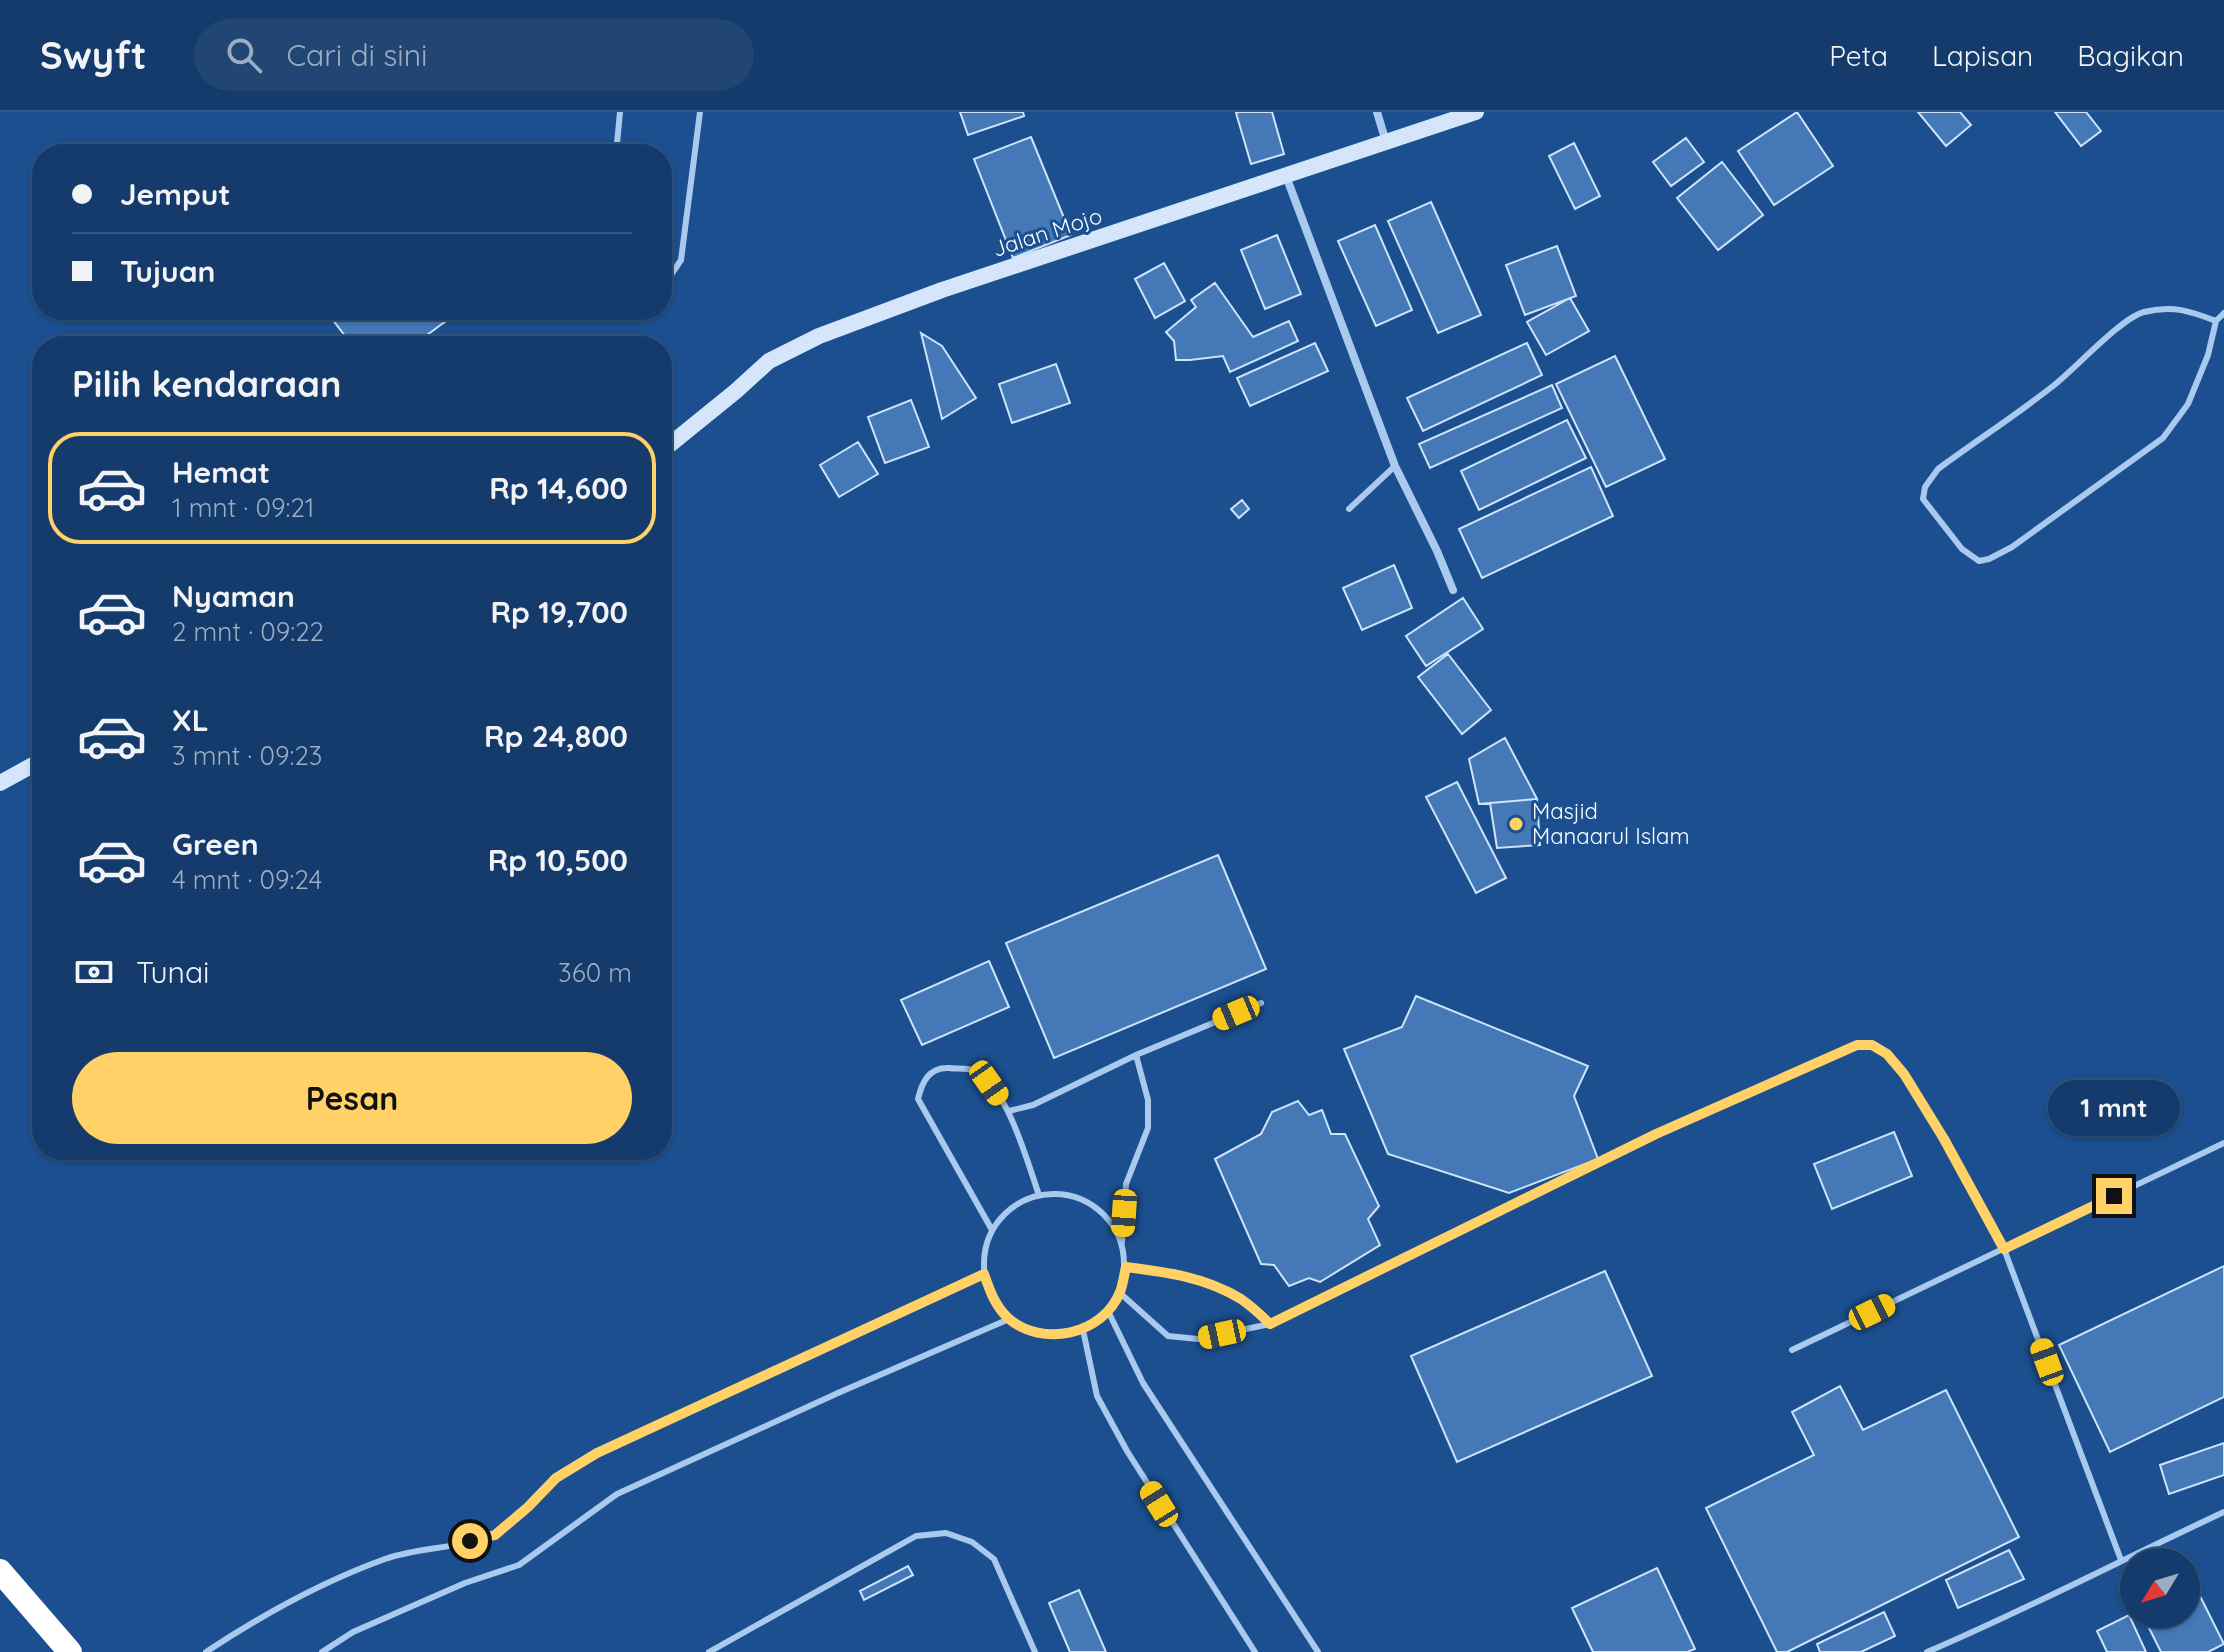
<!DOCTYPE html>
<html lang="id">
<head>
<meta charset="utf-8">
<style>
	:root { --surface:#143b6b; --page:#214673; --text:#f1f3f6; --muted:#9dadc1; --line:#33557e; --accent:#ffd166 }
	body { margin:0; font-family:Quicksand,sans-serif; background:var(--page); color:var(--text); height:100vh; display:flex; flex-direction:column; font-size:30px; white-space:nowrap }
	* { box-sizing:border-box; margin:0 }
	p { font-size:26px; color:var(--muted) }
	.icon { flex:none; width:44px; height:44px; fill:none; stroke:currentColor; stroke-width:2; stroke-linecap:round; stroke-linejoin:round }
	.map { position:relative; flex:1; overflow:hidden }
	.sheet { position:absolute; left:32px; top:224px; width:640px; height:824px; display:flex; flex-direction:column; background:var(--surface); border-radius:32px; box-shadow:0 2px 6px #0004,0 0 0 2px var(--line) }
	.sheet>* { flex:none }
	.guide { position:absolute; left:32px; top:32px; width:640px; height:176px; border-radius:32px; box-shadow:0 2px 6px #0004,0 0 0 2px var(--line); display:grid; align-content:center; height:176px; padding:0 40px; background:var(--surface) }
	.needle { width:52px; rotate:232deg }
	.tools { position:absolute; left:2120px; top:1436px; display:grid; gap:16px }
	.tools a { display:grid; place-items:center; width:80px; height:80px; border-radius:50%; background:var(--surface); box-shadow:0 2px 6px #0004,0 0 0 2px var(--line); font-size:40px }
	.end { position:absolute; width:36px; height:36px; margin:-18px; border:10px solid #ffd166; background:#111; box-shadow:0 0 0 4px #111 }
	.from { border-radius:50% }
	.bubble { position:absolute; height:56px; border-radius:28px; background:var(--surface); box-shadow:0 2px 6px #0004,0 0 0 2px var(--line); font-size:26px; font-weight:800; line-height:56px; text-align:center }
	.car { position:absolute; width:24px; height:48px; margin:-24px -12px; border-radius:10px; box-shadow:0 0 6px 2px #0007; background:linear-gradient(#f5c518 24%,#345 0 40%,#f5c518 0 76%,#345 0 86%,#f5c518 0) }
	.guide b { display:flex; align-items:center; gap:28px; height:76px; font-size:30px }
	.guide b+b { border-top:2px solid var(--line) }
	.guide i { width:20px; height:20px; background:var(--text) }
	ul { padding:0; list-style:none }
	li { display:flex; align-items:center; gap:24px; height:112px; margin:0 16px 12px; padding:0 24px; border:4px solid transparent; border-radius:32px }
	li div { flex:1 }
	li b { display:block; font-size:30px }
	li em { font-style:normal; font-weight:800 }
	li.selected { border-color:var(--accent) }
	li>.icon { width:72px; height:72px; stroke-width:1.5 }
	h2 { padding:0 40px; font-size:36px; line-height:96px }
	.pay { display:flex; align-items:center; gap:20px; height:88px; padding:0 40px; font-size:30px }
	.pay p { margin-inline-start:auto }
	.cta { display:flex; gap:16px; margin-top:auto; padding:16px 40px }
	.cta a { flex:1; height:92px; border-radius:48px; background:var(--accent); color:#111; font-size:32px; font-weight:800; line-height:92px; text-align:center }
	header { display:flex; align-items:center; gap:48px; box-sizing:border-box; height:112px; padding:0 40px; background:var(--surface); border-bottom:2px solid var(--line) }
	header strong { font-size:38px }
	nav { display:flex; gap:44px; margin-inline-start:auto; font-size:28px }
	.search { width:560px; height:72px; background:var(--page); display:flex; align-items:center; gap:20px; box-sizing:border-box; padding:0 28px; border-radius:44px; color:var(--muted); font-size:30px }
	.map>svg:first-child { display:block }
	.building { fill:#4478b7; stroke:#cfe3fa; stroke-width:2 }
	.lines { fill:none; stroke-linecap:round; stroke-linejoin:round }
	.lane { stroke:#a9c9ee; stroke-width:6 }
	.street { stroke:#a9c9ee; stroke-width:8 }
	.secondary { stroke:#d6e6fa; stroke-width:16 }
	.highway { stroke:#fff; stroke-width:24 }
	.route { stroke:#ffd166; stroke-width:10 }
	.poi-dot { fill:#ffd166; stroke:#1b4f8f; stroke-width:3 }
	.labels { text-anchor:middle; stroke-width:6; stroke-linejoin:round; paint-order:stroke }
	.street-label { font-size:22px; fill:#fff; stroke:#1b4f8f }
	.poi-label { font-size:22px; fill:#fff; stroke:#1b4f8f; text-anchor:start }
</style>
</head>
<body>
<header>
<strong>Swyft</strong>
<div class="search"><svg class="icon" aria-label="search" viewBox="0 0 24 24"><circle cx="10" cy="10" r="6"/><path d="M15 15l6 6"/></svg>Cari di sini</div>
<nav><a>Peta</a><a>Lapisan</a><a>Bagikan</a></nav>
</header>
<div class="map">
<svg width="2224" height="1540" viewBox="0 0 2224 1540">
	<rect width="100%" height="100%" fill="#1b4f8f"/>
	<path class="building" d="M960 0H1023L1024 4 968 23Z
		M1239 0H1272L1284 42 1251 52 1236 1Z
		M1797 0 1833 54 1774 93 1738 39Z
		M1918 0H1960L1971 13 1946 34Z
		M2055 0H2086L2101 19 2081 34Z
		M1031 25 1071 123 1013 146 974 47Z
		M1686 26 1704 50 1671 74 1653 50Z
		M1574 31 1600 84 1575 97 1549 44Z
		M1722 50 1763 103 1718 138 1677 86Z
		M1431 90 1481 203 1438 221 1388 109Z
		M1375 113 1412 198 1376 214 1338 129Z
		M1277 123 1301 182 1265 197 1241 138Z
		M1557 134 1576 184 1525 203 1506 153Z
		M1164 151 1185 189 1155 206 1135 167Z
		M1215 171 1253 225 1289 209 1298 229 1230 260 1223 244 1190 248H1176L1174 229 1166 220 1196 195 1191 188Z
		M1570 186 1589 219 1546 243 1527 210Z
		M325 198H461L412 234H353Z
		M921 221 942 234 976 286 942 307Z
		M1315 231 1328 259 1250 294 1237 266Z
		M1527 231 1542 263 1423 319 1407 286Z
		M1615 244 1665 347 1606 375 1556 272Z
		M1056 252 1070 291 1012 311 999 272Z
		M1552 273 1562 296 1430 356 1419 332Z
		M911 288 929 335 885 351 868 305Z
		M1567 308 1586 346 1479 398 1461 359Z
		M858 330 878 362 839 385 820 353Z
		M1591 355 1613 404 1482 466 1459 417Z
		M1242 388 1249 397 1239 406 1231 397Z
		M1394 453 1412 496 1362 518 1343 476Z
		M1463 486 1483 517 1426 554 1406 524Z
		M1448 542 1491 598 1462 622 1418 565Z
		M1505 626 1537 687 1479 692 1469 647Z
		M1457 670 1506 766 1476 781 1426 685Z
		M1537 687 1540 733 1497 736 1490 691Z
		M1218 743 1266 857 1054 946 1006 831Z
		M989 849 1009 895 922 933 901 888Z
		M1416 884 1588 954 1574 984 1598 1047 1509 1081 1388 1042 1344 937 1402 915Z
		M1298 989 1309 1003 1322 998 1331 1022H1345L1379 1094 1368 1107 1380 1133 1320 1170 1309 1166 1289 1174 1274 1153 1261 1152 1215 1047 1261 1022 1272 1000Z
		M1894 1020 1912 1064 1832 1097 1814 1052Z
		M2224 1154V1285L2110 1340 2059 1233Z
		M1605 1159 1652 1264 1457 1350 1411 1244Z
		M1840 1274 1863 1318 1946 1278 2019 1425 1787 1540H1777L1706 1396 1814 1343 1792 1300Z
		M2224 1331V1363L2169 1382 2160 1353Z
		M2009 1438 2024 1467 1958 1496 1946 1468Z
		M908 1454 913 1463 864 1488 860 1479Z
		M1657 1456 1695 1537 1687 1540H1593L1572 1496Z
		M2195 1474 2224 1532 2208 1540H2161L2142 1502H2186V1478Z
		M1079 1478 1106 1540H1070L1049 1491Z
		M1884 1500 1895 1524 1861 1540H1820L1817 1532Z
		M2129 1503 2146 1540H2107L2097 1519Z"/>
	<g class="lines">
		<path class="lane" d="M616 42 620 0
			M662 166 671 163 681 148 700 0
			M2216 209C2190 199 2173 193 2144 200 2121 206 2075 257 2053 274 2016 303 1976 329 1938 357L1925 375 1923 387 1962 437 1979 449 1989 447 2012 435 2163 326 2188 292 2208 243 2216 209 2224 201
			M1349 397 1395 354
			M1009 999 1033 993 1136 943 1261 891
			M984 1152a70 70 0 1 1 140 0a70 70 0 1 1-140 0Z
			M992 1118 918 987C922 970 929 955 949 956 955 957 962 956 968 957 1006 966 1027 1050 1039 1083
			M1122 1130 1126 1072 1148 1016V988L1136 943
			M1126 1155C1166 1160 1205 1165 1241 1187 1252 1194 1261 1204 1270 1212
			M1120 1181 1168 1224 1198 1227 1270 1212 1656 1022 1857 933H1872L1887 942 1904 962 1944 1027 2004 1137 2121 1448
			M1108 1199 1143 1271 1318 1540
			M1083 1218 1097 1284 1127 1339 1255 1540
			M1792 1238 2224 1031
			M206 1540C262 1503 321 1470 385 1447 419 1435 458 1437 492 1423 514 1415 537 1381 556 1367 568 1357 584 1349 597 1341L984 1162
			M322 1540 353 1520 465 1471 519 1453 617 1382 838 1281 1009 1207
			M709 1540 916 1424 946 1421 972 1430 994 1447 1035 1540
			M1927 1540C2028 1497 2125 1446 2224 1400"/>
		<path class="street" d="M1377 0 1386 30
			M1286 64 1395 354 1437 439 1453 478"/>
		<path class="secondary" d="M662 339 736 279 769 249 819 224 942 178 1476 0
			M0 671 42 648"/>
		<path class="highway" d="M0 1459 70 1540"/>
	</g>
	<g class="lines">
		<path class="route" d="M470 1429 495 1423 528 1395 556 1366 597 1341 984 1162C990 1179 995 1194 1008 1206 1042 1236 1103 1223 1120 1180 1123 1173 1124 1163 1126 1155 1166 1160 1205 1165 1241 1187 1251 1194 1261 1203 1270 1212L1656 1022 1857 933H1872L1887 942 1904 962 1944 1027 2004 1137 2114 1084"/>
	</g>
	<circle class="poi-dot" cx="1516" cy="712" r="8"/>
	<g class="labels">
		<g class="street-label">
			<text transform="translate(1047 120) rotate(-18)" y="8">Jalan Mojo</text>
		</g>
		<g class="poi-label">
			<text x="1532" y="707">Masjid<tspan x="1532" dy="25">Manaarul Islam</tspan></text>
		</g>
	</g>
</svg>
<div class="tools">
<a><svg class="needle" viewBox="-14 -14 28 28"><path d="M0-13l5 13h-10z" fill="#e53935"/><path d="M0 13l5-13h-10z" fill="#9dadc1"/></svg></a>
</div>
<i class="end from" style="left:470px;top:1429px"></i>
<i class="end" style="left:2114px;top:1084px"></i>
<div class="bubble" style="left:2048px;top:968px;width:132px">1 mnt</div>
<i class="car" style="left:1236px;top:901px;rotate:247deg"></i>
<i class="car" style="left:989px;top:971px;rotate:145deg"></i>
<i class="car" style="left:1124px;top:1101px;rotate:184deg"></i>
<i class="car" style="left:1872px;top:1200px;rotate:64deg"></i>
<i class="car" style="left:1222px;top:1222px;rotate:258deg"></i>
<i class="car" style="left:2047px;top:1250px;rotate:340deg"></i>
<i class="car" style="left:1159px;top:1392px;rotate:328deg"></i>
<div class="guide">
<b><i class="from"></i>Jemput</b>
<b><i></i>Tujuan</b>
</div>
<section class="sheet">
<h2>Pilih kendaraan</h2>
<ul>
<li class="selected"><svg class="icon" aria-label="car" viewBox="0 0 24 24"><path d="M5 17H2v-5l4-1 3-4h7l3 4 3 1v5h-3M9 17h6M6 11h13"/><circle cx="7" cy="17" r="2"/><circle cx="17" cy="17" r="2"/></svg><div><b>Hemat</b><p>1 mnt · 09:21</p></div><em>Rp 14,600</em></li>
<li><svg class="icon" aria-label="car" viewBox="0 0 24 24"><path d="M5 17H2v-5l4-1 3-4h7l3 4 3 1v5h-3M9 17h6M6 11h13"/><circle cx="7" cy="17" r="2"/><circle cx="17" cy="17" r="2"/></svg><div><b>Nyaman</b><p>2 mnt · 09:22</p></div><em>Rp 19,700</em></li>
<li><svg class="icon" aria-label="car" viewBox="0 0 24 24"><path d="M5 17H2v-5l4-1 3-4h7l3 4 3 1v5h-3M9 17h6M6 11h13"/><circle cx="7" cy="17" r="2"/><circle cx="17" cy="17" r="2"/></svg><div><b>XL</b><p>3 mnt · 09:23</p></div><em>Rp 24,800</em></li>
<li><svg class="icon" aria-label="car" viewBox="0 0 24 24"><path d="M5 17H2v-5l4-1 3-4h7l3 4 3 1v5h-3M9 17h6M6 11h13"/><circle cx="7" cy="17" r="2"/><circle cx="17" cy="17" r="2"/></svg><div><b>Green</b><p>4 mnt · 09:24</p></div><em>Rp 10,500</em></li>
</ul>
<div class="pay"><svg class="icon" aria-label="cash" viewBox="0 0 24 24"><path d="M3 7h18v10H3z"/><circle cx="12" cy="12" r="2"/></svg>Tunai<p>360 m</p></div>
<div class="cta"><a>Pesan</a></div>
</section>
</div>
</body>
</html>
